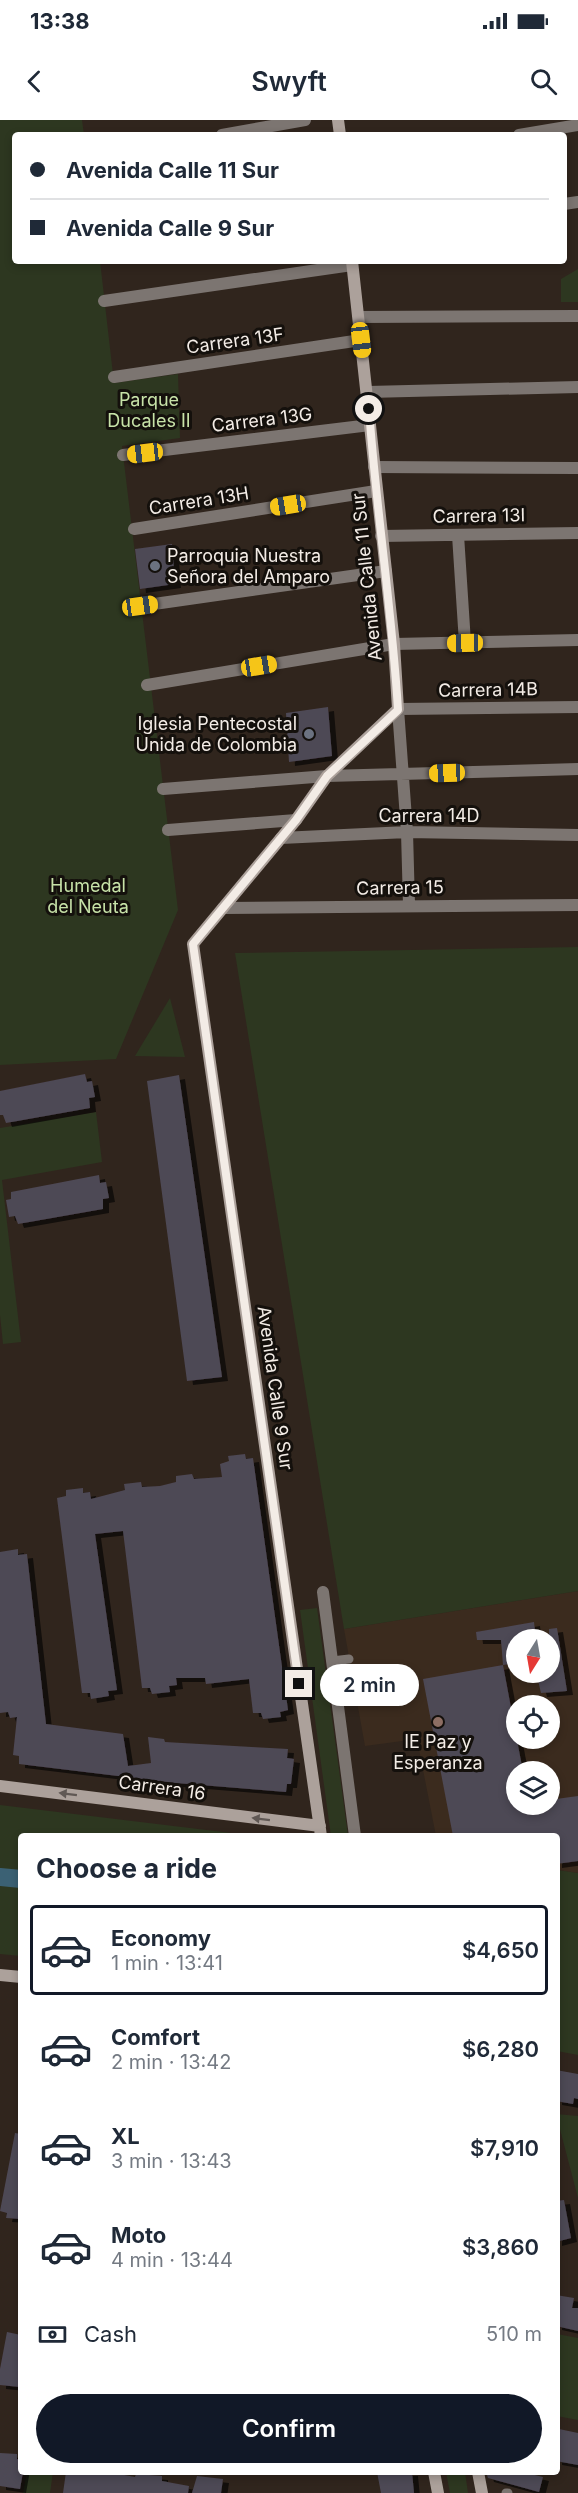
<!DOCTYPE html>
<html lang="en">
<head>
<meta charset="utf-8">
<style>
	:root { --surface:#fff; --page:#f2f2f3; --text:#1f2937; --muted:#747a83; --line:#e0e1e3; --accent:#111827 }
	body { margin:0; font-family:Inter,sans-serif; background:var(--page); color:var(--text); height:100vh; display:flex; flex-direction:column; font-size:22px; white-space:nowrap }
	* { box-sizing:border-box; margin:0 }
	p { font-size:20px; color:var(--muted) }
	.icon { flex:none; width:33px; height:33px; fill:none; stroke:currentColor; stroke-width:2; stroke-linecap:round; stroke-linejoin:round }
	.map { position:relative; flex:1; overflow:hidden }
	.side { position:absolute; left:18px; top:1713px; width:542px; height:642px; display:flex; flex-direction:column; background:var(--surface); border-radius:6px; box-shadow:0 3px 9px #0003 }
	.side>* { flex:none }
	.hud { position:absolute; left:12px; top:12px; width:555px; height:132px; border-radius:6px; box-shadow:0 3px 9px #0003; display:grid; align-content:center; height:132px; padding:0 18px; background:var(--surface) }
	.needle { width:39px; rotate:191deg }
	.fabs { position:absolute; left:506px; top:1509px; display:grid; gap:12px }
	.fabs a { display:grid; place-items:center; width:54px; height:54px; border-radius:50%; background:var(--surface); box-shadow:0 3px 9px #0003; font-size:30px }
	.end { position:absolute; width:27px; height:27px; margin:-14px; border:8px solid #f3ece6; background:#111; box-shadow:0 0 0 3px #111 }
	.from { border-radius:50% }
	.bubble { position:absolute; height:42px; border-radius:21px; background:var(--surface); box-shadow:0 3px 9px #0003; font-size:20px; font-weight:600; line-height:42px; text-align:center }
	.car { position:absolute; width:18px; height:36px; margin:-18px -9px; border-radius:8px; box-shadow:0 0 4px 2px #0007; background:linear-gradient(#f5c518 24%,#345 0 40%,#f5c518 0 76%,#345 0 86%,#f5c518 0) }
	.hud b { display:flex; align-items:center; gap:21px; height:57px; font-size:22px }
	.hud b+b { border-top:2px solid var(--line) }
	.hud i { width:15px; height:15px; background:var(--text) }
	ul { padding:0; list-style:none }
	li { display:flex; align-items:center; gap:18px; height:90px; margin:0 12px 9px; padding:0 6px; border:3px solid transparent; border-radius:6px }
	li div { flex:1 }
	li b { display:block; font-size:22px }
	li em { font-style:normal; font-weight:600 }
	li.on { border-color:var(--accent) }
	li>.icon { width:54px; height:54px; stroke-width:1.5 }
	h2 { padding:0 18px; font-size:27px; line-height:72px }
	.pay { display:flex; align-items:center; gap:15px; height:66px; padding:0 18px; font-size:22px }
	.pay p { margin-inline-start:auto }
	.primary-button { display:flex; gap:12px; margin-top:auto; padding:12px 18px }
	.primary-button a { flex:1; height:69px; border-radius:36px; background:var(--accent); color:#fff; font-size:24px; font-weight:600; line-height:69px; text-align:center }
	.status { display:flex; justify-content:space-between; align-items:center; height:42px; padding:0 30px; background:var(--surface); direction:ltr }
	.status svg { height:16px; fill:currentColor }
	header { display:flex; justify-content:space-between; align-items:center; height:78px; padding:0 18px; background:var(--surface); font-size:27px; font-weight:600 }
	.map>svg:first-child { display:block }
	.built { fill:#3b2b1e; fill-rule:evenodd }
	.green { fill:#2d3720 }
	.lines { fill:none; stroke-linecap:round; stroke-linejoin:round }
	.canal { stroke:#3b6174; stroke-width:18 }
	.building { fill:#4e4855; filter:url(#shadow) }
	.lane { stroke:#7c7571; stroke-width:9 }
	.street { stroke:#7c7571; stroke-width:12 }
	.secondary { stroke:#aca19b; stroke-width:12 }
	.oneway { fill:#605854 }
	.route { stroke:#f3ece6; stroke-width:8 }
	.worship-dot { fill:#6b7280; stroke:#14100c; stroke-width:2 }
	.education-dot { fill:#8d6e63; stroke:#14100c; stroke-width:2 }
	.labels { text-anchor:middle; stroke-width:6; stroke-linejoin:round; paint-order:stroke }
	.street-label { font-size:18px; fill:#f3ece6; stroke:#14100c }
	.park-label { font-size:18px; fill:#c7e2a8; stroke:#14100c }
	.poi-label { font-size:18px; fill:#f3ece6; stroke:#14100c; text-anchor:start }
</style>
</head>
<body>
<div class="status"><b>13:38</b><svg viewBox="0 0 49 12"><path d="M0 12V9h3v3zM5 12V6h3v6zM10 12V3h3v9zM15 12V0h3v12zM26 1h20v11H26zM47 4h2v5h-2z"/></svg></div>
<header><svg class="icon" aria-label="back" viewBox="0 0 24 24"><path d="M15 5l-7 7 7 7"/></svg>Swyft<svg class="icon" aria-label="search" viewBox="0 0 24 24"><circle cx="10" cy="10" r="6"/><path d="M15 15l6 6"/></svg></header>
<div class="map">
<svg width="578" height="2373" viewBox="0 0 578 2373">
	<defs>
		<filter id="shadow"><feDropShadow dx="6" dy="4" stdDeviation="0" flood-color="#0009"/></filter>
	</defs>
	<rect width="100%" height="100%" fill="#30251d"/>
	<path class="built" d="M578 1471V1753L557 1750 556 1716H436L417 1619 365 1626 344 1509ZM516 1520H549V1552H516ZM516 1586H549V1618H516ZM516 1652H549V1684H516Z"/>
	<path class="green" d="M0 0H82L84 15H15V141H100L114 263 178 254 180 318 122 326 178 790 116 939 0 945Z
		M578 149V182H561V159Z
		M578 827V1471L344 1509 235 833Z
		M170 878 185 937 135 936Z
		M96 992 102 1042 2 1060 21 1222 3 1224 0 1195V1008Z
		M317 1488 348 1716H331L300 1490Z
		M0 1685 257 1716H21V1836L0 1834Z
		M557 1750 578 1753V1935L557 1931Z
		M556 1994 578 1996V2078Z
		M557 2214 578 2218V2300L557 2296Z
		M27 2352H53L50 2373H23Z
		M446 2352H465L468 2373H450Z"/>
	<g class="lines">
		<path class="canal" d="M0 1757 21 1759"/>
	</g>
	<path class="building" d="M172 424 175 464 140 469 135 429Z
		M328 587 332 636 289 642 286 593Z
		M85 954 87 962 92 961 95 977 89 978 90 988 6 1003 3 995H0V971Z
		M179 955 222 1257 187 1261 147 961Z
		M99 1055 100 1063 106 1062 109 1078 103 1079V1089L18 1104 15 1096 9 1097 6 1080 11 1079V1072Z
		M245 1334 246 1339 253 1338 288 1590 280 1592 281 1597 263 1599 261 1593H253L249 1559 206 1564 205 1558H176L177 1565 169 1566 170 1572 152 1574 150 1568H142L123 1411 95 1414 117 1570 108 1571 109 1576 91 1579 90 1573H82L57 1378 66 1376V1370L83 1368V1373L90 1372 91 1379 125 1370 124 1364 141 1362 142 1367 160 1366 176 1362V1356L192 1354 194 1359 222 1357 220 1344 229 1341 228 1336Z
		M18 1429V1435L27 1434 46 1604 123 1614 128 1646 151 1643 148 1617 164 1619 165 1622 288 1629 287 1638 294 1639 291 1664H287L286 1672 176 1663 19 1644V1636L13 1635 17 1597 10 1598 8 1592 0 1593V1432Z
		M534 1502 536 1520H516V1543L503 1545 501 1520H477L476 1512Z
		M557 1508 567 1571 541 1573 536 1552H549V1509Z
		M503 1545 523 1652H516V1684H549V1680L578 1676V1741L556 1744V1716H551L550 1713 520 1716H453L423 1559Z
		M556 1950 578 1954V1979L574 1978 573 1984 556 1981Z
		M15 2013 21 2014V2099L6 2098 7 2093 0 2091Z
		M564 2080 571 2118 556 2122V2081Z
		M556 2175 574 2178 572 2188H578V2211L556 2206Z
		M7 2212 21 2215 20 2267 0 2265V2249Z
		M559 2309 578 2313V2345L556 2341V2314Z
		M0 2333 17 2334V2339L21 2340 23 2352 20 2369 0 2366Z
		M66 2352H108L135 2357 136 2354 162 2356V2361L189 2366 188 2373H63Z
		M377 2352H412L414 2373H381Z
		M486 2352H522L543 2357 539 2372 488 2358Z
		M197 2356 223 2359 221 2373H192Z"/>
	<g class="lines">
		<path class="lane" d="M332 1541 349 1539
			M506 2373H508"/>
		<path class="street" d="M222 15 305 0
			M519 15 578 5
			M564 84 578 82
			M104 181 352 145
			M359 197 578 196
			M114 257 361 220
			M368 272 578 267
			M123 335 370 305
			M374 347 578 348
			M134 409 376 371
			M458 415 465 523
			M381 416 578 413
			M140 486 386 451
			M147 565 394 524 578 520
			M163 669 327 656 578 649
			M168 710 296 700
			M281 718 407 712 578 715
			M409 785 407 712 398 589 578 587
			M223 788 578 785
			M323 1472 355 1716"/>
		<path class="secondary" d="M338 0 340 15
			M0 1666 320 1706
			M321 1716 193 824 296 700 327 656 398 589 394 524 352 141
			M0 1855 21 1857
			M434 2352 438 2373
			M478 2352 482 2373"/>
	</g>
	<defs><path id="oneway-solid" d="M-6-.8H1V-3.2L6.5 0L1 3.2V.8H-6Z" transform="scale(1.5)"/></defs>
	<g class="oneway">
		<use href="#oneway-solid" transform="translate(68 1674) rotate(-173)"/>
		<use href="#oneway-solid" transform="translate(261 1699) rotate(-173)"/>
	</g>
	<g class="lines">
		<path class="route" d="M299 1564 193 824 296 700 327 656 398 590C392 489 376 389 369 289"/>
	</g>
	<g class="worship-dot">
		<circle cx="155" cy="446" r="6"/>
		<circle cx="309" cy="614" r="6"/>
	</g>
	<circle class="education-dot" cx="438" cy="1602" r="6"/>
	<g class="labels">
		<g class="street-label">
			<text transform="translate(235 221) rotate(-8)" y="6">Carrera 13F</text>
			<text transform="translate(262 300) rotate(-7)" y="6">Carrera 13G</text>
			<text transform="translate(199 381) rotate(-9)" y="6">Carrera 13H</text>
			<text transform="translate(479 396) rotate(-1)" y="6">Carrera 13I</text>
			<text transform="translate(367 457) rotate(-96)" y="6">Avenida Calle 11 Sur</text>
			<text transform="translate(488 570) rotate(-1)" y="6">Carrera 14B</text>
			<text x="429" y="702">Carrera 14D</text>
			<text transform="translate(400 768) rotate(-1)" y="6">Carrera 15</text>
			<text transform="translate(275 1268) rotate(82)" y="6">Avenida Calle 9 Sur</text>
			<text transform="translate(162 1668) rotate(8)" y="6">Carrera 16</text>
		</g>
		<g class="park-label">
			<text x="149" y="286">Parque<tspan x="149" dy="21">Ducales II</tspan></text>
			<text x="88" y="772">Humedal<tspan x="88" dy="21">del Neuta</tspan></text>
		</g>
		<g class="poi-label">
			<text x="167" y="442">Parroquia Nuestra<tspan x="167" dy="21">Señora del Amparo</tspan></text>
			<text x="297" y="610" text-anchor="end">Iglesia Pentecostal<tspan x="297" dy="21">Unida de Colombia</tspan></text>
			<text x="438" y="1628" text-anchor="middle">IE Paz y<tspan x="438" dy="21">Esperanza</tspan></text>
		</g>
	</g>
</svg>
<div class="fabs">
<a><svg class="needle" viewBox="-14 -14 28 28"><path d="M0-13l5 13h-10z" fill="#e53935"/><path d="M0 13l5-13h-10z" fill="#747a83"/></svg></a>
<a><svg class="icon" aria-label="locate" viewBox="0 0 24 24"><circle cx="12" cy="12" r="6"/><path d="M12 2v4M12 18v4M2 12h4M18 12h4"/></svg></a>
<a><svg class="icon" aria-label="layers" viewBox="0 0 24 24"><path d="M12 4l9 5-9 5-9-5zM3 14l9 5 9-5"/></svg></a>
</div>
<i class="end from" style="left:369px;top:289px"></i>
<i class="end" style="left:299px;top:1564px"></i>
<div class="bubble" style="left:320px;top:1544px;width:99px">2 min</div>
<i class="car" style="left:361px;top:220px;rotate:173deg"></i>
<i class="car" style="left:145px;top:333px;rotate:263deg"></i>
<i class="car" style="left:288px;top:385px;rotate:261deg"></i>
<i class="car" style="left:140px;top:486px;rotate:82deg"></i>
<i class="car" style="left:465px;top:523px;rotate:269deg"></i>
<i class="car" style="left:259px;top:546px;rotate:81deg"></i>
<i class="car" style="left:447px;top:653px;rotate:268deg"></i>
<div class="hud">
<b><i class="from"></i>Avenida Calle 11 Sur</b>
<b><i></i>Avenida Calle 9 Sur</b>
</div>
<section class="side">
<h2>Choose a ride</h2>
<ul>
<li class="on"><svg class="icon" aria-label="car" viewBox="0 0 24 24"><path d="M5 17H2v-5l4-1 3-4h7l3 4 3 1v5h-3M9 17h6M6 11h13"/><circle cx="7" cy="17" r="2"/><circle cx="17" cy="17" r="2"/></svg><div><b>Economy</b><p>1 min · 13:41</p></div><em>$4,650</em></li>
<li><svg class="icon" aria-label="car" viewBox="0 0 24 24"><path d="M5 17H2v-5l4-1 3-4h7l3 4 3 1v5h-3M9 17h6M6 11h13"/><circle cx="7" cy="17" r="2"/><circle cx="17" cy="17" r="2"/></svg><div><b>Comfort</b><p>2 min · 13:42</p></div><em>$6,280</em></li>
<li><svg class="icon" aria-label="car" viewBox="0 0 24 24"><path d="M5 17H2v-5l4-1 3-4h7l3 4 3 1v5h-3M9 17h6M6 11h13"/><circle cx="7" cy="17" r="2"/><circle cx="17" cy="17" r="2"/></svg><div><b>XL</b><p>3 min · 13:43</p></div><em>$7,910</em></li>
<li><svg class="icon" aria-label="car" viewBox="0 0 24 24"><path d="M5 17H2v-5l4-1 3-4h7l3 4 3 1v5h-3M9 17h6M6 11h13"/><circle cx="7" cy="17" r="2"/><circle cx="17" cy="17" r="2"/></svg><div><b>Moto</b><p>4 min · 13:44</p></div><em>$3,860</em></li>
</ul>
<div class="pay"><svg class="icon" aria-label="cash" viewBox="0 0 24 24"><path d="M3 7h18v10H3z"/><circle cx="12" cy="12" r="2"/></svg>Cash<p>510 m</p></div>
<div class="primary-button"><a>Confirm</a></div>
</section>
</div>
</body>
</html>
